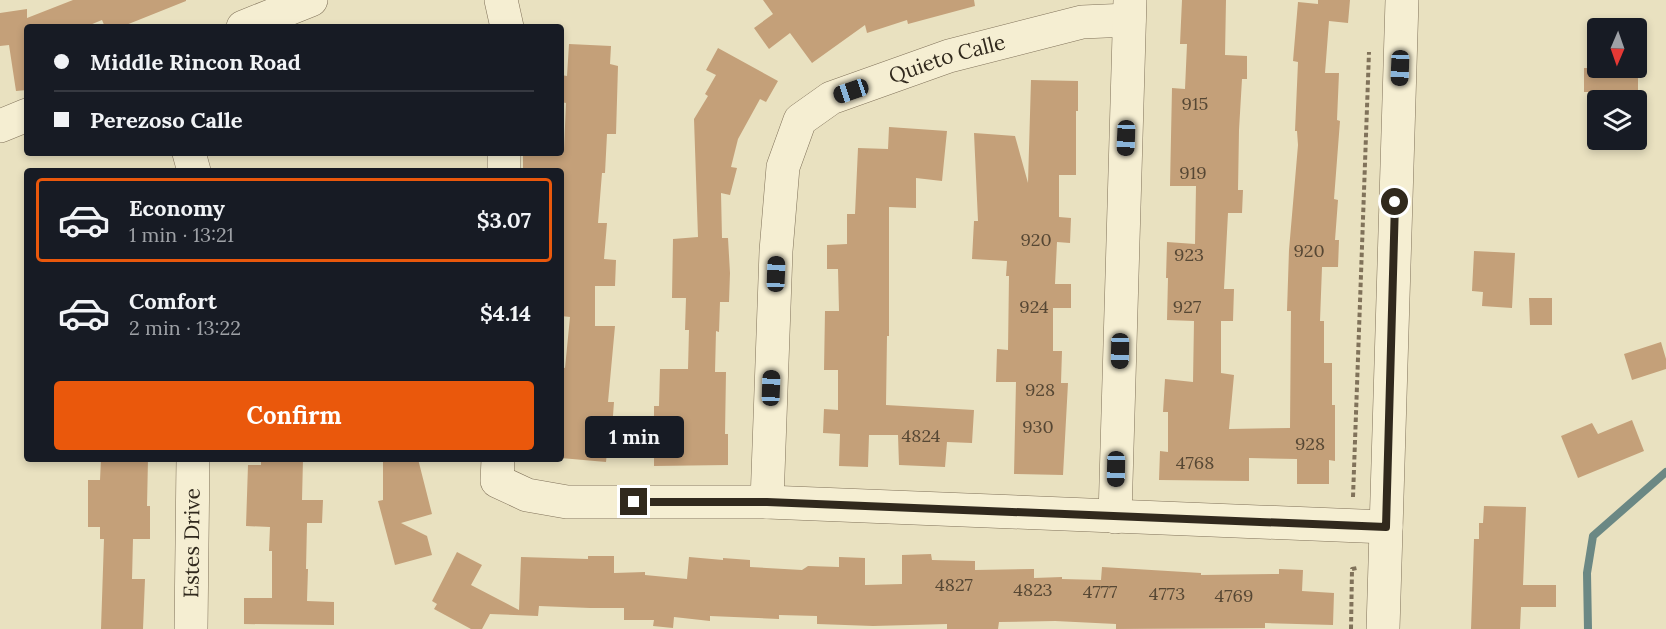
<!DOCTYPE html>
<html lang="en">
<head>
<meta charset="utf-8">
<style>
	:root { --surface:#171b24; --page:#242831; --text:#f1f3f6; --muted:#9ea1a6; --line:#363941; --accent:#ea580c }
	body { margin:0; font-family:Lora,serif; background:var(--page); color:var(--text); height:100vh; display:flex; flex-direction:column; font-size:22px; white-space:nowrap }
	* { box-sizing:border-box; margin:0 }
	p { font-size:20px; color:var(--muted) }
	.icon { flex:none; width:33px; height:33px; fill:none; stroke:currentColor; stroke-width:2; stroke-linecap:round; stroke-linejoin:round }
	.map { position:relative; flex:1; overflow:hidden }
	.sheet { position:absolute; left:24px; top:168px; width:540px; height:294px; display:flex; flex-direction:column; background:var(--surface); border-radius:6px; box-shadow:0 3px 9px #0003 }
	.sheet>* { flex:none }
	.guide { position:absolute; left:24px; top:24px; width:540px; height:132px; border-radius:6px; box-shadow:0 3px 9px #0003; display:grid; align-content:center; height:132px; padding:0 30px; background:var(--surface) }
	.needle { width:39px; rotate:182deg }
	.buttons { position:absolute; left:1587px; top:18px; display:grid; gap:12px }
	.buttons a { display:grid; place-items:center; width:60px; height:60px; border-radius:6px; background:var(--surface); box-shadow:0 3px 9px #0003; font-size:30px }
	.end { position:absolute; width:27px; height:27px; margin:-14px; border:8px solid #31291d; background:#fff; box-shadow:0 0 0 3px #fff }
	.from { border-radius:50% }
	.bubble { position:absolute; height:42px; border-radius:6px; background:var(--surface); box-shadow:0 3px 9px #0003; font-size:20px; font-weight:800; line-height:42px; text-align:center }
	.car { position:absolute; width:18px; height:36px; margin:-18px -9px; border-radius:8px; box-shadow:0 0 4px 2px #0007; background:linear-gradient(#222 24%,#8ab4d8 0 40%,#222 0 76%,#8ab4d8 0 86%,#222 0) }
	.guide b { display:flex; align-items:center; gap:21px; height:57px; font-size:22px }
	.guide b+b { border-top:2px solid var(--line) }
	.guide i { width:15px; height:15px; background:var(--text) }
	ul { padding:10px 0 0; list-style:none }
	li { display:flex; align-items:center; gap:18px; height:84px; margin:0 12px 9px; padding:0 18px; border:3px solid transparent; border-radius:6px }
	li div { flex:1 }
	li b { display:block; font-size:22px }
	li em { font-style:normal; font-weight:800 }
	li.selected { border-color:var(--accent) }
	li>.icon { width:54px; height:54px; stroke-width:1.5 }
	.action { display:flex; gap:12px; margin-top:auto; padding:12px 30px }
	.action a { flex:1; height:69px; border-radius:6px; background:var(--accent); color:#fff; font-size:24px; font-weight:800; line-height:69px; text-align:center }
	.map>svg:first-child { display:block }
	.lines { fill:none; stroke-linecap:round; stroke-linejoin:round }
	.stream { stroke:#6b8884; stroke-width:8 }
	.building { fill:#c4a079 }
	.minor-casing { stroke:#80725a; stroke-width:34 }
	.path { stroke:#80725a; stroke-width:4; stroke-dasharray:4.5 3; stroke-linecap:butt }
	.minor { stroke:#f5eed2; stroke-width:33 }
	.route { stroke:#31291d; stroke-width:8 }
	.labels { text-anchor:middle; stroke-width:5; stroke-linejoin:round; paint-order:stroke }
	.number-label { font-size:18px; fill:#564734 }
	.street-label { font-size:21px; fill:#31291d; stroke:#f1ebcf }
</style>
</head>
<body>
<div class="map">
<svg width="1666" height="629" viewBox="0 0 1666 629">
	<rect width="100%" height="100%" fill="#e9e1c0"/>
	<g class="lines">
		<path class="stream" d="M1588 629 1587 573 1593 536 1666 472"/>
	</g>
	<path class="building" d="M73 0H186V1L121 27H105L102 20 85 27H27V90L16 91 9 45 0 46V13L27 9V18Z
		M763 0H974L975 6 908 24 907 20 867 33 865 25 812 63 790 33 769 49 754 28 773 14Z
		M1182 0H1226L1225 55 1247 56V79H1242L1239 130 1238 190H1243L1242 213H1228L1224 289H1234L1233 321H1221V373L1234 375 1229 429 1290 428 1291 311H1287L1289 250 1298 145 1297 131H1295L1298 62 1293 61 1298 2 1318 4V0H1350L1348 23 1329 21 1325 73H1339L1337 120 1340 121 1334 199 1338 200 1335 240H1339L1338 267H1322L1320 321H1324V363H1332V405H1335V461L1329 460V484H1297V459L1249 458V481L1159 480 1160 451 1168 452V412H1163L1165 379 1193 382 1194 321 1167 320 1168 278H1166L1167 242 1195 244 1196 186H1170L1172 88 1185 89 1187 44H1180Z
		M569 44 611 46 610 64 618 66 616 134H607L605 173H602L598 223H607L604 259 616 260 615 286H595V326H615L608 402H614L611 443H608L606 462 561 458V367L565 368 570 317 561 316V171L523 170V153H561V149H564L566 103 561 102V75L567 76Z
		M718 48 778 81 766 102 760 99 738 139 731 167 737 168 730 195 721 193 722 238H728L730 273 729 302H720L719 332 716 331 715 372H726L725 434H728V465L654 466V406H659L660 369H688L689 330H685L686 298H672L673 239 698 237 694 119 708 96 705 94 716 75 706 70Z
		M1584 68H1638V100H1598V92H1584Z
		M1031 80 1078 81V111H1076V175H1059V217L1071 218 1070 243 1057 242 1055 284H1071V308H1053V351H1062L1061 383H1068L1063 475 1014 474 1016 382H996L997 349 1008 350 1009 276H1006L1007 261 972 259 974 221H978L974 133 1015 136 1028 183Z
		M889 127 947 131 942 181 916 178V208L889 207V336H887L886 405 974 410 972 443 947 442 945 467 899 465 898 435H869L868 467 839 466 840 434 823 433 824 409 838 410V370H824L825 311H839L838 269H827V245L847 244V214H855L858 148 888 149Z
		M1474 251 1515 253 1512 308 1482 306 1483 292 1472 291Z
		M1529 298H1552V325H1530Z
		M1661 342 1666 359V369L1632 380 1624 354Z
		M1632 420 1644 451 1578 478 1561 436 1592 423 1598 434Z
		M101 459H148L147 506H150V539H133L132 579H145L143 629H101L104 539H100V527H88V480H100Z
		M261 459H303L302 500H323L322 523H307L306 569H308L307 601 334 602V625L244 624V598H272V551H269L270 527 246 526 248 465H261Z
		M383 459H418L432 514 401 523 427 536 432 555 395 565 378 501 383 500Z
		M1484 506 1526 507 1523 585H1556V607H1521L1520 629H1471L1474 539H1479V523H1483Z
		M457 552 482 565 471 585 519 610 521 557 588 559V556H614V573L645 572V575L687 579 689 557 723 560V558L750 560V567L802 570 808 566 839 567V557L865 558V585L902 584V555L931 554 932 560 975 561V570L1034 569V578L1062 577V579L1101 580 1102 567 1201 573V575L1279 574V569L1303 570 1302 591 1334 593 1333 625 1265 623V628L1116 629V624L1055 621 999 622 998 629H947V624L873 626 817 624V616L779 615V619L710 616V621L674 617 673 628 653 626 654 620H624V608H590L539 606 538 616 490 614 482 629H471L434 609 437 604 432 601Z"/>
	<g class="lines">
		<g class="minor-casing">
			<g id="minor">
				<path d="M501 0 507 27"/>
				<path d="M243 27 311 0"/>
				<path d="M0 126 27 115"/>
				<path d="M189 153 194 171"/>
				<path d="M504 171V153"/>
				<path d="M498 459 497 481 527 495 567 502H767L1386 527"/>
				<path id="s1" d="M767 502 776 251 783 167 800 120 831 98 949 56 1082 22 1129 20"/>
				<path d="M1115 517 1130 0"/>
				<path id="s2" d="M191 629 193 459"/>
				<path d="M1383 629 1402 0"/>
			</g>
		</g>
		<path class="path" d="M1353 497 1369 52
			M1351 629 1352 569 1357 568"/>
		<use href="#minor" class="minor"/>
	</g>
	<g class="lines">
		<path class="route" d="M634 502H767L1386 527 1395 202"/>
	</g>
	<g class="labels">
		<g class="number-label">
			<text x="1195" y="110">915</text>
			<text x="1193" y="179">919</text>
			<text x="1036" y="246">920</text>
			<text x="1309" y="257">920</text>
			<text x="1189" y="261">923</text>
			<text x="1034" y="313">924</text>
			<text x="1187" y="313">927</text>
			<text x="1040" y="396">928</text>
			<text x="1038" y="433">930</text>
			<text x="921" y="442">4824</text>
			<text x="1310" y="450">928</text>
			<text x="1195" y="469">4768</text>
			<text x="954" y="591">4827</text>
			<text x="1033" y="596">4823</text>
			<text x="1100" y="598">4777</text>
			<text x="1167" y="600">4773</text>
			<text x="1234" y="602">4769</text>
		</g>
		<g class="street-label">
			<text dy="7" stroke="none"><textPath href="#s1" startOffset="546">Quieto Calle</textPath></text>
			<text dy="7" stroke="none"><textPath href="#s2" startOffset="86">Estes Drive</textPath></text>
		</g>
	</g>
</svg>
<div class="buttons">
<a><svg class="needle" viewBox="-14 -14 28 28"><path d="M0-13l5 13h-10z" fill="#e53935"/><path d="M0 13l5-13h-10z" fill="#9ea1a6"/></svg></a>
<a><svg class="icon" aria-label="layers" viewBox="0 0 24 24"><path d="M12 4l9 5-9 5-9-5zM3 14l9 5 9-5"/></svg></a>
</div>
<i class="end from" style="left:1395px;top:202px"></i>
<i class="end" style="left:634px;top:502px"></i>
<div class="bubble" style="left:585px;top:416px;width:99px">1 min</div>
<i class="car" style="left:1400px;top:68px;rotate:182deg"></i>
<i class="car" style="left:851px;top:91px;rotate:251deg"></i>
<i class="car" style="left:1126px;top:138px;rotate:182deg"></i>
<i class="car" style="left:776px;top:274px;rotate:2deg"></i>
<i class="car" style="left:1120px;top:351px;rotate:181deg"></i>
<i class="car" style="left:771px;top:388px;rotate:2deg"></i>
<i class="car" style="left:1116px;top:469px;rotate:181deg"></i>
<div class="guide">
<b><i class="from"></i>Middle Rincon Road</b>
<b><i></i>Perezoso Calle</b>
</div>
<section class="sheet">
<ul>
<li class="selected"><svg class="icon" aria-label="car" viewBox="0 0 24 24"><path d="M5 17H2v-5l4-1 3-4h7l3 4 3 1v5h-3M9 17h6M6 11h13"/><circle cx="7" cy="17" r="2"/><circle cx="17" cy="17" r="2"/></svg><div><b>Economy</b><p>1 min · 13:21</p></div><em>$3.07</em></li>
<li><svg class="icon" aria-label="car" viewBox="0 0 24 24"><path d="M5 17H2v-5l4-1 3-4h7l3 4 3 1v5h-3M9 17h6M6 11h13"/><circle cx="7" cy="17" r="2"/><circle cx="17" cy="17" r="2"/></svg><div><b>Comfort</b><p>2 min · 13:22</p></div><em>$4.14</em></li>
</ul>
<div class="action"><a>Confirm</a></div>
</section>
</div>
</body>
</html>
